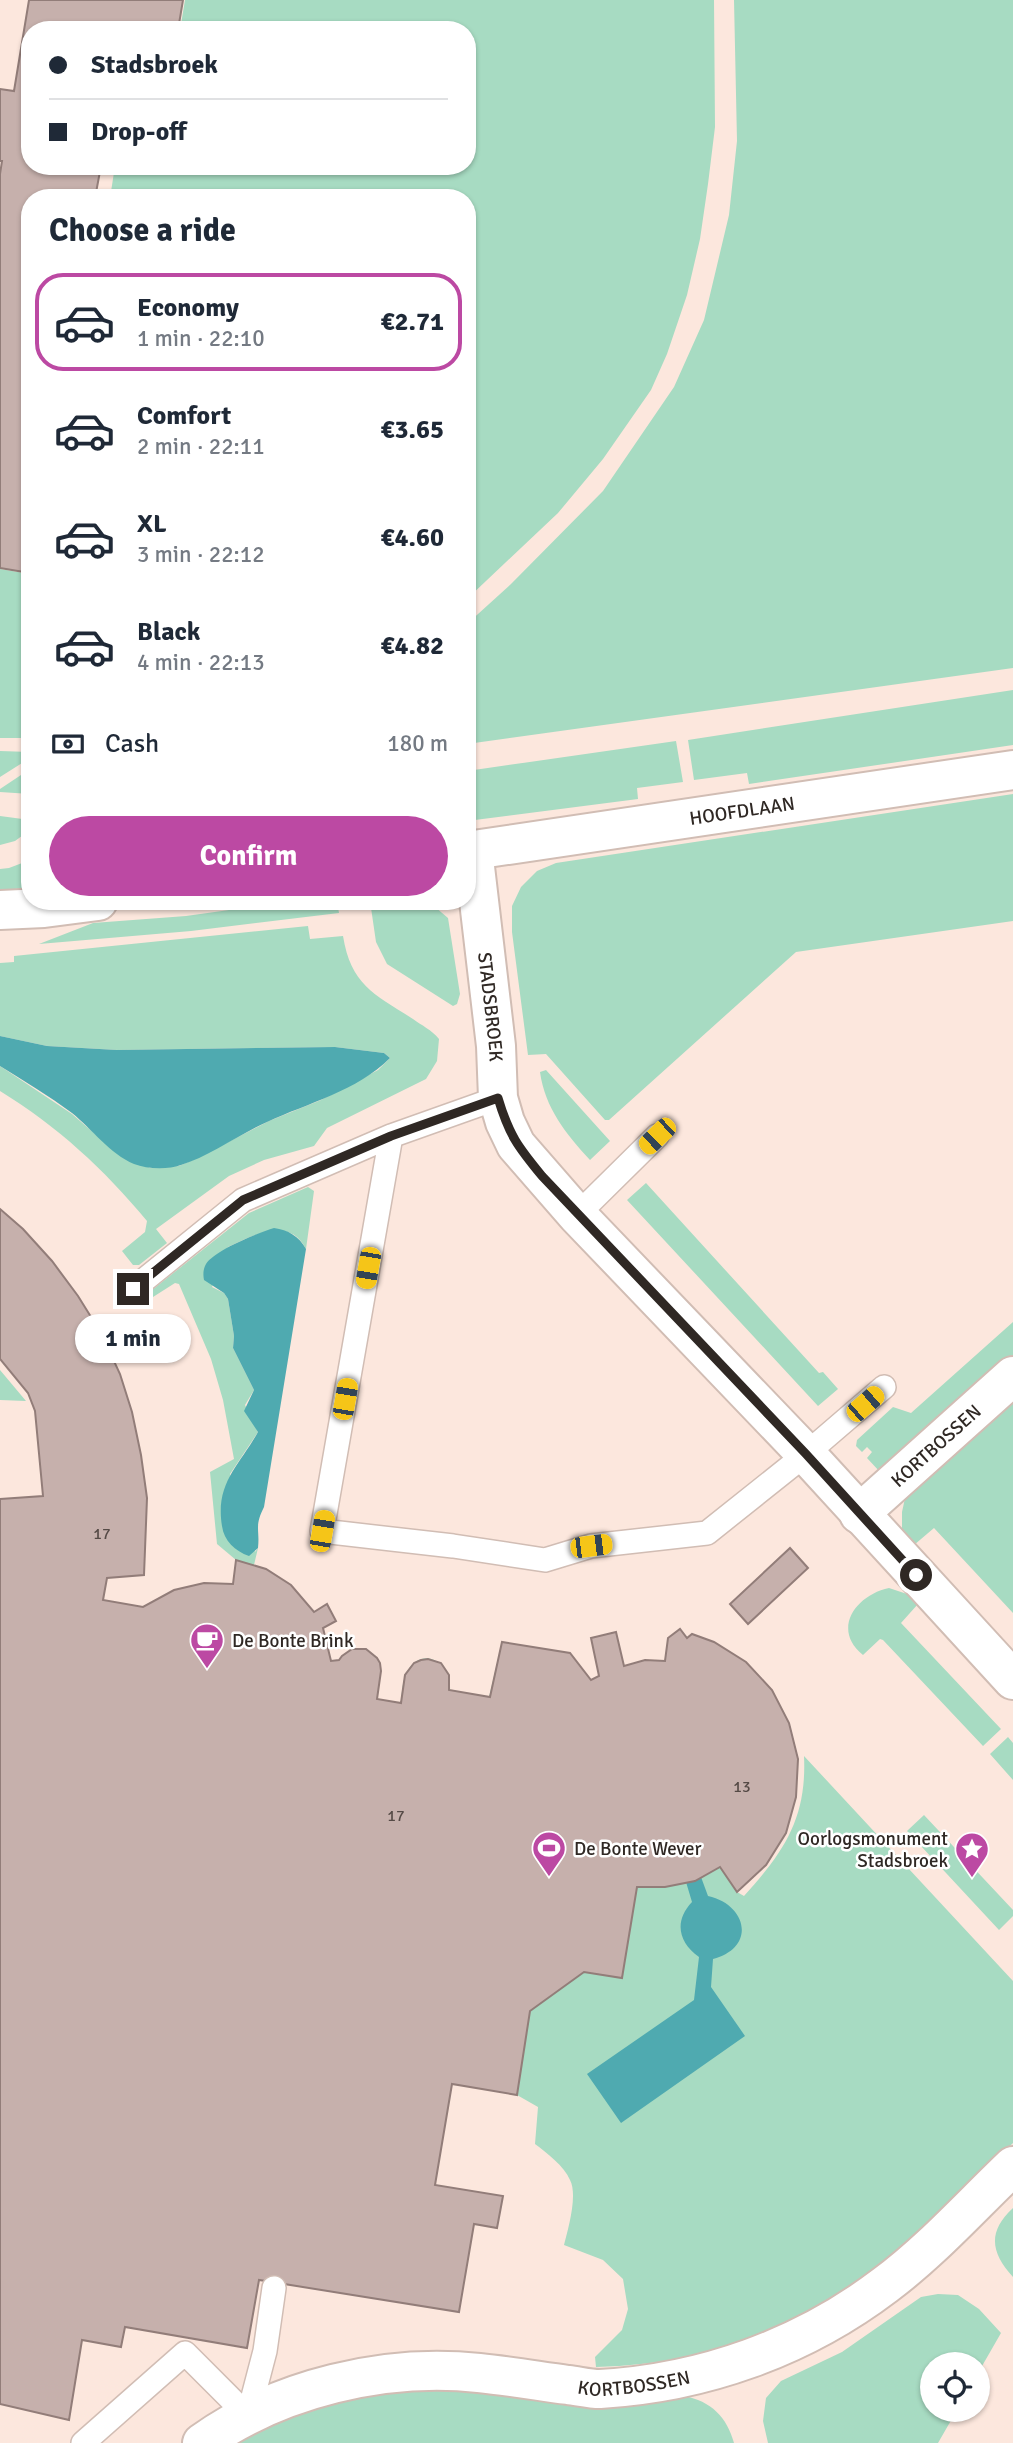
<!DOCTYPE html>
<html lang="en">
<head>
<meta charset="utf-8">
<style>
	:root { --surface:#fff; --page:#f2f2f3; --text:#1f2937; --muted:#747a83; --line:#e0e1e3; --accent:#bc49a3 }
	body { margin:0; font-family:Signika,sans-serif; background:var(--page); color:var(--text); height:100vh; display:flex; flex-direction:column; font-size:26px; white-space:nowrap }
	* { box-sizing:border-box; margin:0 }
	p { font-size:23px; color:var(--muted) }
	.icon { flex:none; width:38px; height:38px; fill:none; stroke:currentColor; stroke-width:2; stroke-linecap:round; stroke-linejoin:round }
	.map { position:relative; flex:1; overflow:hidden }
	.panel { position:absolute; left:21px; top:189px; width:455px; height:721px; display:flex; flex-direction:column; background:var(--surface); border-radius:28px; box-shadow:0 2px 5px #0004 }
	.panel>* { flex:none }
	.hud { position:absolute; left:21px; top:21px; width:455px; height:154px; border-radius:28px; box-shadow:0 2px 5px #0004; display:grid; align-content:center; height:154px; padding:0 28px; background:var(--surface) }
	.fabs { position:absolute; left:920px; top:2352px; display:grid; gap:14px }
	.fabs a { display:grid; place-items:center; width:70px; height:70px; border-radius:50%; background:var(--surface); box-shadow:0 2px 5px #0004; font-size:35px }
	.end { position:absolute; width:32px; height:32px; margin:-16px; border:9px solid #2f2824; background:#fff; box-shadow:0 0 0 4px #fff }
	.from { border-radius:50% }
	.bubble { position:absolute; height:49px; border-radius:24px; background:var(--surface); box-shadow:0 2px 5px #0004; font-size:23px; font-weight:700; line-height:49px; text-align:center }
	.car { position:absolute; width:21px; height:42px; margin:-21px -10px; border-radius:9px; box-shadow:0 0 5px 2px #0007; background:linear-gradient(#f5c518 24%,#345 0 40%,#f5c518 0 76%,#345 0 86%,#f5c518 0) }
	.hud b { display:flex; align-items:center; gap:24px; height:66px; font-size:26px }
	.hud b+b { border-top:2px solid var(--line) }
	.hud i { width:18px; height:18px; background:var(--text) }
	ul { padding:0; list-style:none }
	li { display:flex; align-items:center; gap:21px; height:98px; margin:0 14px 10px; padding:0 14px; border:4px solid transparent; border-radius:28px }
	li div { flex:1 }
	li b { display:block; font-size:26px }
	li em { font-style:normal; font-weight:700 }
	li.selected { border-color:var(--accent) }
	li>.icon { width:63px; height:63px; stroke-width:1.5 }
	h2 { padding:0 28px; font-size:32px; line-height:84px }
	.pay { display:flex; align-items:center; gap:18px; height:77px; padding:0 28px; font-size:26px }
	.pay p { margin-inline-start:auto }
	.primary-button { display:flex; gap:14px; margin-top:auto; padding:14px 28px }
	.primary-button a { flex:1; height:80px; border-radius:42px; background:var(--accent); color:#fff; font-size:28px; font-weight:700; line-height:80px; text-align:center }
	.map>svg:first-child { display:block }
	.green { fill:#a7dbc2 }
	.water { fill:#4faab0 }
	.building { fill:#c6b0ac; stroke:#927d79; stroke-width:2 }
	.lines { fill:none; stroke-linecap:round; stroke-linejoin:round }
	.lane-casing { stroke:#d1bdb4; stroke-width:26 }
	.street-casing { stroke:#d1bdb4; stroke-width:42 }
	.secondary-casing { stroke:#d1bdb4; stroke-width:42 }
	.lane { stroke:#fff; stroke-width:23 }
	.street { stroke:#fff; stroke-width:38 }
	.secondary { stroke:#fff; stroke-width:38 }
	.route { stroke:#2f2824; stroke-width:9 }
	.labels { text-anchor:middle; stroke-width:5; stroke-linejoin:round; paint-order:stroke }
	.number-label { font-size:16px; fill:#554a46 }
	.street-label { font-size:19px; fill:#2f2824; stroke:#fff }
	.poi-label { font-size:19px; fill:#2f2824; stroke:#fff; text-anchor:start }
</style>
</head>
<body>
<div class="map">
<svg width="1013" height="2443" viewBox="0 0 1013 2443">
	<rect width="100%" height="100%" fill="#fce7dd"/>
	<path class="green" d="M185 0H714L715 127 708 184 700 239 687 295 667 354 651 390 603 459 558 513 467 599V198H110L115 166 156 168 157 166H467V30H180Z
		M734 0H1013V668L467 744V624L511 584 603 491 674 387 704 320 729 215 737 141Z
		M0 569 30 574V738H0Z
		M1013 690V745L749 784 747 773 694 780 688 740Z
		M676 741 683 782 637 788 638 799 467 821V771Z
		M0 751 30 752V758L0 777Z
		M30 769V794L0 792V789Z
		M1013 794V921L796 952 609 1120H605L546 1054 528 1055 512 932V906L521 887 537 871 556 863Z
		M0 816 30 820V830L15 841 0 845Z
		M30 860V888L0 890V869L9 868Z
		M295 901H337L339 913 191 931 39 944 93 923 186 916Z
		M370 901H428L448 918 460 994 457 1004 453 1006 387 964 376 942Z
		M308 926 310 939 343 936C351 985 374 994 413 1019 421 1025 432 1030 439 1039L437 1061 426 1079 327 1128 314 1146 264 1160 229 1176 156 1229 167 1243 139 1265H133L122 1251 145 1232 147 1221C104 1169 57 1126 0 1091V1066L72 1114 95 1134 150 1168 179 1166 195 1159 269 1121 321 1100 378 1070 390 1058 384 1053 335 1047 117 1050 47 1046 0 1036V963L14 962V956Z
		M546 1070 610 1141 590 1160C566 1134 545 1108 540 1072Z
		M646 1183 819 1373 823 1372 838 1389 818 1406 627 1200Z
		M308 1187 314 1191 306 1249C289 1215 252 1236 228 1247L212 1287 224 1293 228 1299 234 1336 233 1348 254 1390 245 1405 258 1432 230 1474 255 1552 258 1548 254 1565 236 1560 217 1544 210 1472 234 1459 223 1400 211 1359 179 1284 175 1283 153 1297 151 1295 152 1290 249 1213Z
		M1013 1322V1359L880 1472 867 1458 872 1452 867 1447 862 1452 856 1446 857 1440 893 1407 911 1413Z
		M0 1370 26 1401 0 1400Z
		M1013 1391V1613L934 1528 914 1545 902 1531V1512L907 1489Z
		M889 1588 910 1595 918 1604 901 1623 1001 1729 983 1746 883 1640 880 1639 863 1655C831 1629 856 1595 889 1588Z
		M680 1629 687 1637 692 1634 714 1642 772 1690 789 1723 798 1759 796 1797 786 1833 737 1892 744 1896C784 1852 807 1818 804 1756L1013 1981V2143C953 2200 894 2260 824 2305 813 2313 798 2318 786 2323 720 2353 668 2365 596 2367L595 2357 622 2330 628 2309 623 2279 603 2260 564 2245C568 2229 578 2195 570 2180 564 2166 547 2153 535 2144L538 2107 517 2095 452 2084 377 1699 401 1703C402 1693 402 1679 408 1670 424 1645 452 1664 450 1690L489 1697 502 1642 570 1653 591 1680 599 1676 591 1638 616 1632 624 1666 645 1660 665 1661 668 1638Z
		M1008 1737 1013 1743V1780L990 1754Z
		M924 1815 1013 1910V1916L999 1930 907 1831Z
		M1013 2208V2277C991 2253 987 2232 1013 2208Z
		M938 2294 958 2295 979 2309 1001 2333 978 2373V2364H933V2410H957L938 2443H768L763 2421 766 2398 781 2381 842 2352 921 2297Z
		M400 2389 684 2396C711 2401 727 2417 734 2443H225L312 2405Z"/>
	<path class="water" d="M0 1036 47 1046 117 1050 335 1047 384 1053 390 1058C357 1091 308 1103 267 1122 240 1134 208 1157 181 1165 167 1170 147 1169 134 1164 110 1154 92 1129 72 1113 49 1096 24 1081 0 1066Z
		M274 1228C288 1230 299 1236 306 1249L264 1507C254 1527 260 1529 258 1548L249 1556C235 1551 224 1541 222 1526 215 1483 239 1466 258 1432L244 1411 254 1390 233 1348 234 1336 228 1299 224 1293 204 1280C203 1275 203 1269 206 1264 215 1250 258 1233 274 1228Z
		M701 1877 708 1896C748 1905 756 1948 713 1959L711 1987 745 2036 621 2123 587 2074 694 2000 699 1957C678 1942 674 1921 692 1902L686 1882Z"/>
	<path class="building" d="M29 0H183L178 30H30V166H101L95 198H30V573L0 568V174L2 161H0V89L14 91Z
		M0 1209 23 1229 52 1261 78 1296 101 1333 120 1374 132 1412 141 1455 147 1498 144 1575 107 1578 103 1600 143 1607 174 1590 204 1583 233 1584 236 1560 266 1569 291 1585 314 1612 327 1604 336 1621 323 1628 331 1661 339 1660 342 1656 352 1649H366L377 1658 380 1663 381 1671 377 1699 401 1703 405 1675 414 1663 421 1660 428 1659 441 1663 449 1675V1690L490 1697 502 1642 570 1653 591 1680 599 1676 591 1638 616 1632 624 1666 645 1660 665 1661 668 1638 680 1629 687 1638 692 1634 714 1642 746 1662 772 1690 789 1723 798 1759 796 1797 786 1833 766 1865 737 1892 720 1867 695 1881 665 1887H637L622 1978 584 1972 530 2011 517 2095 452 2084 435 2185 503 2196 497 2228 474 2224 459 2312 259 2280 247 2348 125 2327 121 2347 82 2340 69 2420 0 2404V1499L43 1496 35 1411 28 1393 0 1359Z
		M790 1548 808 1568 748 1624 730 1604Z"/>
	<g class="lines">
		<g class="lane-casing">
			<path id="lane" d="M391 1136 322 1531 453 1546 545 1560 591 1546 707 1533 806 1454 884 1387
				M577 1215 657 1136
				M133 1289 243 1200 391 1136 498 1098
				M248 2416 265 2351 274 2288
				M83 2443 185 2353 248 2416"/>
		</g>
		<g class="street-casing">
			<g id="street">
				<path id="s1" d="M473 850 496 1046 498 1098 505 1122 516 1145 577 1215 806 1454 1013 1680"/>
				<path id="s2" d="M859 1514 1013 1376"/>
				<path id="s3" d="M202 2443C279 2388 385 2363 479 2373 509 2376 538 2381 568 2385 578 2386 589 2389 600 2389 703 2383 802 2348 885 2285 931 2251 971 2206 1013 2166"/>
			</g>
		</g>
		<g class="secondary-casing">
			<g id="secondary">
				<path id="s4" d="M467 851 1013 770"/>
				<path d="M0 910 44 908 98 901"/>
			</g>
		</g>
		<use href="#lane" class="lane"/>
		<use href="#street" class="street"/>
		<use href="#secondary" class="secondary"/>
	</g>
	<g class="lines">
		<path class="route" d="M133 1289 243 1200 391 1136 498 1098C509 1135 518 1147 542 1176L806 1454 916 1575"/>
	</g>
	<defs>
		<g id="cafe-pin" transform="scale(1.75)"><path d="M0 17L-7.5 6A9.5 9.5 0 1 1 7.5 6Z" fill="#bc49a3" stroke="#fff"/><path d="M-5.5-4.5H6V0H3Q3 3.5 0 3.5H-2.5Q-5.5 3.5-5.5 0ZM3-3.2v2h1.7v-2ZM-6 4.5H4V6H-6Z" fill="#fff"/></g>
		<g id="stadium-pin" transform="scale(1.75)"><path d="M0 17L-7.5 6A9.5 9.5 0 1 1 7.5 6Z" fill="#bc49a3" stroke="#fff"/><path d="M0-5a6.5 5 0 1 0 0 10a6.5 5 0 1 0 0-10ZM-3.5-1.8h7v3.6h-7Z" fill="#fff"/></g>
		<g id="sight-pin" transform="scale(1.75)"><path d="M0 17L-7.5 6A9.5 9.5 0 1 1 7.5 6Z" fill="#bc49a3" stroke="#fff"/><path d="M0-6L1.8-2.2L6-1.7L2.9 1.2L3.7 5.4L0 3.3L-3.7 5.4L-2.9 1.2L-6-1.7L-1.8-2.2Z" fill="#fff"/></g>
	</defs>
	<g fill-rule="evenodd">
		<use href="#cafe-pin" x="207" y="1640"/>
		<use href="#stadium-pin" x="549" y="1848"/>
		<use href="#sight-pin" x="972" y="1849"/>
	</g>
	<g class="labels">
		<g class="number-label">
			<text x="102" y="1539">17</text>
			<text x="742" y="1792">13</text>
			<text x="396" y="1821">17</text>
		</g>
		<g class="street-label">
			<text dy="7" stroke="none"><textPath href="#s4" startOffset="278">HOOFDLAAN</textPath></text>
			<text dy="7" stroke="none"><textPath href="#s1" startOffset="158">STADSBROEK</textPath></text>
			<text dy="7" stroke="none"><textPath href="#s2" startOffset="103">KORTBOSSEN</textPath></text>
			<text dy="7" stroke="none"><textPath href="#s3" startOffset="448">KORTBOSSEN</textPath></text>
		</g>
		<g class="poi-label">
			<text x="232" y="1647">De Bonte Brink</text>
			<text x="948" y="1845" text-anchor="end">Oorlogsmonument<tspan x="948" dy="22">Stadsbroek</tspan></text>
			<text x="574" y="1855">De Bonte Wever</text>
		</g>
	</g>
</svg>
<div class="fabs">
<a><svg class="icon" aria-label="locate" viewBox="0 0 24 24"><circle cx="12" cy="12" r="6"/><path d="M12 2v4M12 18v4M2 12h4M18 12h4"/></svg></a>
</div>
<i class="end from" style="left:916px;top:1575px"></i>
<i class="end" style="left:133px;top:1289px"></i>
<div class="bubble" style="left:75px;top:1314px;width:116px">1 min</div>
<i class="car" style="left:657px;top:1136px;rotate:226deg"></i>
<i class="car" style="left:368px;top:1268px;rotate:190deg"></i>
<i class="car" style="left:345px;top:1399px;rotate:10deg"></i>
<i class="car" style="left:865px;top:1404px;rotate:49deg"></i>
<i class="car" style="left:322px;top:1531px;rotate:10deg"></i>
<i class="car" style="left:591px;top:1546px;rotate:83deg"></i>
<div class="hud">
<b><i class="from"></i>Stadsbroek</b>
<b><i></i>Drop-off</b>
</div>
<section class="panel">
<h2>Choose a ride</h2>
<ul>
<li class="selected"><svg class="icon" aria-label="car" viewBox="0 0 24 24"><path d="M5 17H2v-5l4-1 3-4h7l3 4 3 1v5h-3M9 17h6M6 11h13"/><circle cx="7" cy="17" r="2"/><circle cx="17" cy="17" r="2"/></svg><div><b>Economy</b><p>1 min · 22:10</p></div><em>€2.71</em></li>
<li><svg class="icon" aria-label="car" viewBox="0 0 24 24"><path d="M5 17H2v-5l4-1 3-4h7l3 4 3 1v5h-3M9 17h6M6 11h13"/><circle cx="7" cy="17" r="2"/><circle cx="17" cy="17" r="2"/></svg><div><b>Comfort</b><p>2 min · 22:11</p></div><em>€3.65</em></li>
<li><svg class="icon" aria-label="car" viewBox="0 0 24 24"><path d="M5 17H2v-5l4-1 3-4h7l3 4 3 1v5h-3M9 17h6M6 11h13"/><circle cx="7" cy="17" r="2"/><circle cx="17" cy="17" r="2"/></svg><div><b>XL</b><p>3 min · 22:12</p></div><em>€4.60</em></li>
<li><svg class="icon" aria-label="car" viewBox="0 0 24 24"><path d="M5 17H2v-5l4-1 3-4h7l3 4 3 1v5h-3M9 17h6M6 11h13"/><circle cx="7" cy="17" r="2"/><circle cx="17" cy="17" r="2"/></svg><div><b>Black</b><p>4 min · 22:13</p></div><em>€4.82</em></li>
</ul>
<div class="pay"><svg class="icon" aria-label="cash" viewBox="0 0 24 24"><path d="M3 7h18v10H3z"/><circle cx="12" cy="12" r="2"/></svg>Cash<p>180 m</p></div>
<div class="primary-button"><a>Confirm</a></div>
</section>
</div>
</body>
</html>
